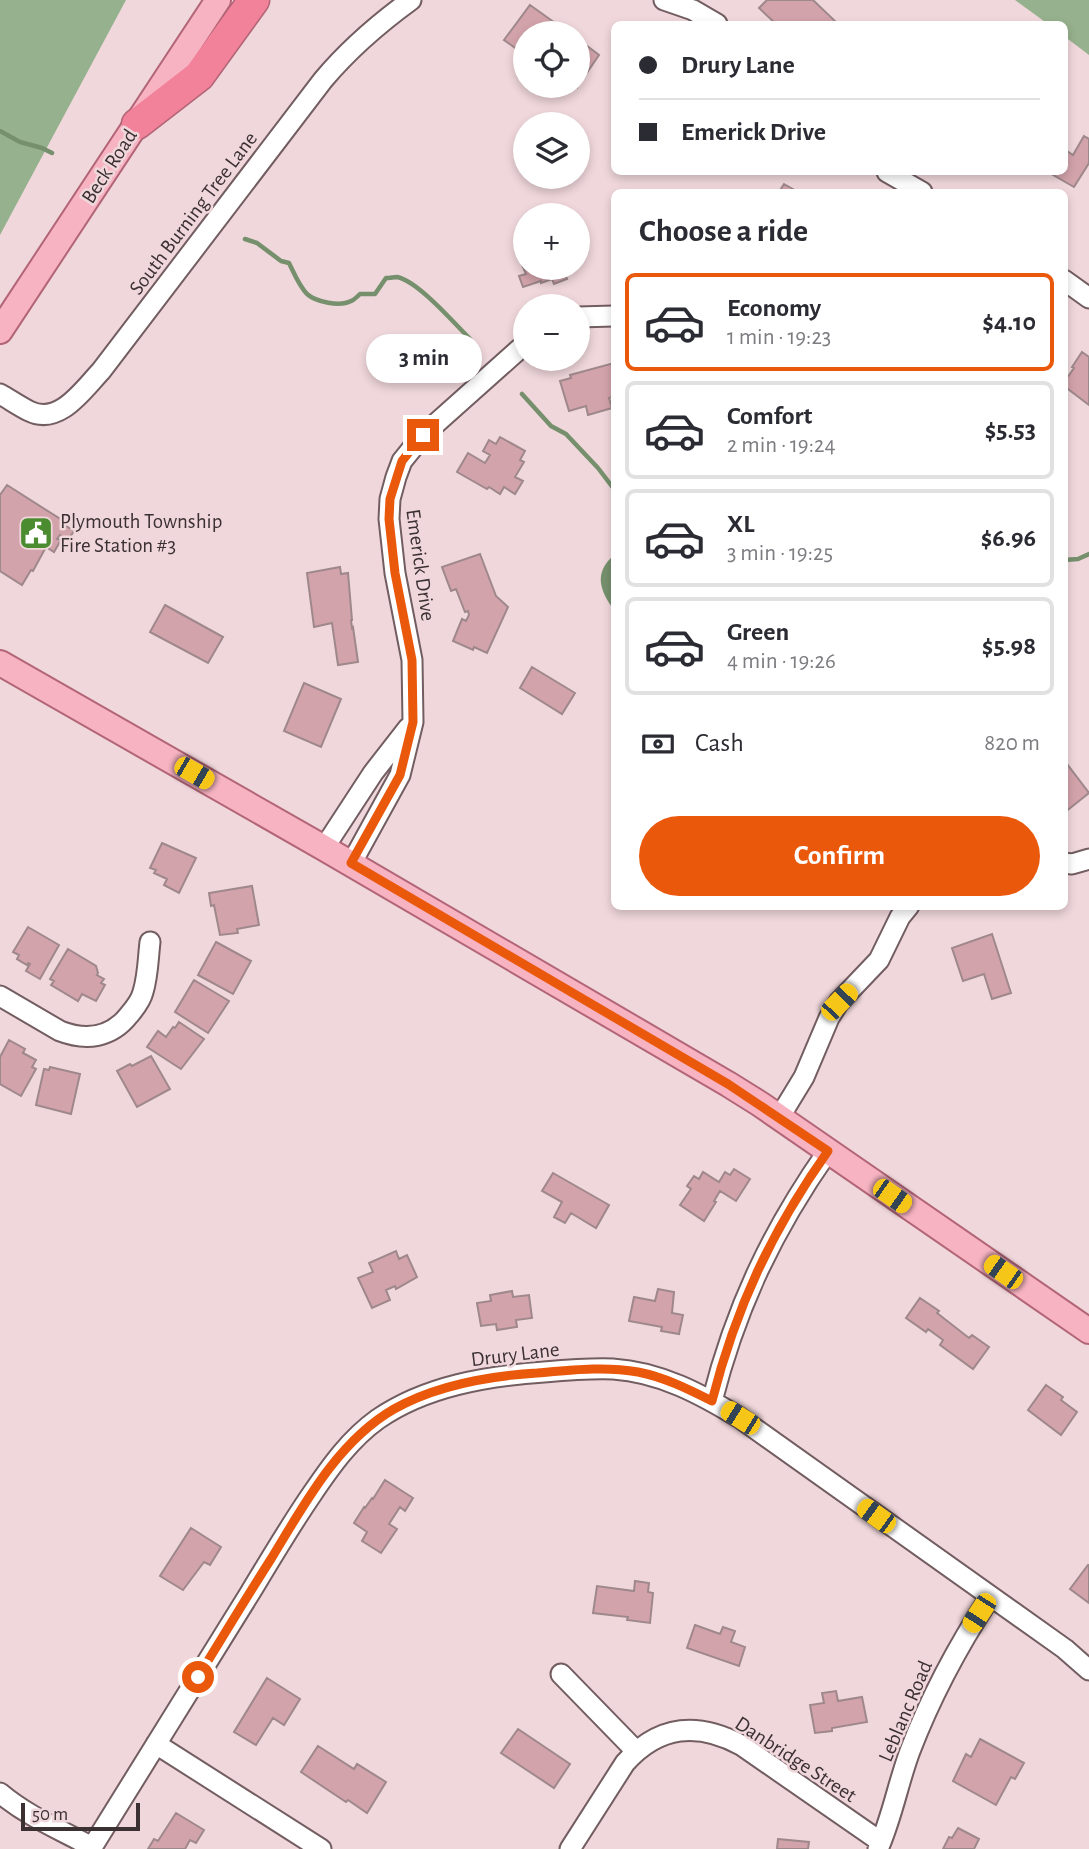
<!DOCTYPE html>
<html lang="en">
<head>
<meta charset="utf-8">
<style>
	:root { --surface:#fff; --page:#f7f7f7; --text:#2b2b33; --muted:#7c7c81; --line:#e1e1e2; --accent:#ea580c }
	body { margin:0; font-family:"Alegreya Sans",sans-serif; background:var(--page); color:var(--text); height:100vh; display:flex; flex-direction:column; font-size:26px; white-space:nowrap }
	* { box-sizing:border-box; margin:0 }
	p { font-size:23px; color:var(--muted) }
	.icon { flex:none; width:38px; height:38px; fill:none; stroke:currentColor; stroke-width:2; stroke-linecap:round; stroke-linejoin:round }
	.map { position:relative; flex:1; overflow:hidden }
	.side { position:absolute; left:611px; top:189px; width:457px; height:721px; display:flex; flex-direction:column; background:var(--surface); border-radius:10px; box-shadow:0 4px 10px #0003 }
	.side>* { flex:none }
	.guide { position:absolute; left:611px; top:21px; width:457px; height:154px; border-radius:10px; box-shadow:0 4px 10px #0003; display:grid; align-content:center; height:154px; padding:0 28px; background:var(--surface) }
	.controls { position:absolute; left:513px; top:21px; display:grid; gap:14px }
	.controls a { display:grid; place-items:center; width:77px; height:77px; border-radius:50%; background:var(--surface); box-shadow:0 4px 10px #0003; font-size:35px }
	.scale { position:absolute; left:21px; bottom:18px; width:119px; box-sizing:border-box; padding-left:7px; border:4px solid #3b3133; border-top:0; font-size:19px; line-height:24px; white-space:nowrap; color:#3b3133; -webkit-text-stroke:5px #f0d7db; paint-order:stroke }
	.end { position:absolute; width:32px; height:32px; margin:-16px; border:9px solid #ea580c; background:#fff; box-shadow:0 0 0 4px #fff }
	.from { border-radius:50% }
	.bubble { position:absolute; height:49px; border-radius:24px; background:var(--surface); box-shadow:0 4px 10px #0003; font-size:23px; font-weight:600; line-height:49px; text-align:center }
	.car { position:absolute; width:21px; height:42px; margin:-21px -10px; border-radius:9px; box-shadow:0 0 5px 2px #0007; background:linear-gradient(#f5c518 24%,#345 0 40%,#f5c518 0 76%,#345 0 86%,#f5c518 0) }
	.guide b { display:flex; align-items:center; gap:24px; height:66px; font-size:26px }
	.guide b+b { border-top:2px solid var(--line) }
	.guide i { width:18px; height:18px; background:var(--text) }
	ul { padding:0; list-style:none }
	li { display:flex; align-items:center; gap:21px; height:98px; margin:0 14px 10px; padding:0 14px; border:4px solid var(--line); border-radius:10px }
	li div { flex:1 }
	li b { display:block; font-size:26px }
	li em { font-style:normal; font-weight:600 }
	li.active { border-color:var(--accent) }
	li>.icon { width:63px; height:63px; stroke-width:1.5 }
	h2 { padding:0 28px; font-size:32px; line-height:84px }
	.pay { display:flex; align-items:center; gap:18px; height:77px; padding:0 28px; font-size:26px }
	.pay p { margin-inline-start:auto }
	.action { display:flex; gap:14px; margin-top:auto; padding:14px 28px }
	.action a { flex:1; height:80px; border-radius:42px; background:var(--accent); color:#fff; font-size:28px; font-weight:600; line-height:80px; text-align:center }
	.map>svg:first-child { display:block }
	.forest { fill:#96b18d }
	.water { fill:#76906d }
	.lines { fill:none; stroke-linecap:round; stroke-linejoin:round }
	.stream { stroke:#76906d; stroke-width:4.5 }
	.building { fill:#d3a3ab; stroke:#9e888b; stroke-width:2 }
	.minor-casing { stroke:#725d61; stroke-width:23 }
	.major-casing { stroke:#b26576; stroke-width:28 }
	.highway-casing { stroke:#b26576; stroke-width:33 }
	.minor { stroke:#fff; stroke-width:19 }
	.major { stroke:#f7b3c2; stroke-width:24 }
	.highway { stroke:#f2819a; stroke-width:30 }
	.route { stroke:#ea580c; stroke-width:9 }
	.labels { text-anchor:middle; stroke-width:5; stroke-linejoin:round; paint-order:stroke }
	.street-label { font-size:21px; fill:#3b3133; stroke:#f0d7db }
	.poi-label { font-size:21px; fill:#3b3133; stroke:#f0d7db; text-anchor:start }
</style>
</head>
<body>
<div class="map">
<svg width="1089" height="1849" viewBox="0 0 1089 1849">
	<rect width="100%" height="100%" fill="#f0d7db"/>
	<path class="forest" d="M0 0H126L0 235Z
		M1015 0H1089V55L1064 36V24H1048Z"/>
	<path class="water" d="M614 555V610C600 591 593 573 614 555Z"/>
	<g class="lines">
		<path class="stream" d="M0 131 20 142 42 148 52 153
			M245 239 257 243 281 261 289 263C294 273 299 286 307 294 316 302 340 307 351 301 354 300 358 296 360 294H375L386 278C389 278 395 277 397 277 418 281 455 324 470 339
			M522 394 551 426 566 434 598 468 614 489
			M1064 560 1078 559 1089 554"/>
	</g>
	<path class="building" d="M767 0H813L836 22 833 24H776L759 8Z
		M530 5 569 33H525V55L504 40Z
		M578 39 599 55 578 86Z
		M1084 136 1089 139V163L1074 187 1048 172H1064V149L1073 155Z
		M784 184 798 192H779Z
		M523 267 574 268 575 270 565 274 567 279 554 284 552 279 541 283V281L523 287 519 276 526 274Z
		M1082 352 1089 357V405L1064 386V382L1074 368 1072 367Z
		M614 363V396L609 398 612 408 588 415 586 406 569 411 560 381 571 378 570 375Z
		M500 437 525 451 520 460 524 462 515 477 523 481 515 494 504 487 500 494 489 487 487 489 457 472 468 453 485 463 490 455 483 451 489 440 496 444Z
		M7 485 65 522 63 524 74 531 68 540 60 535 57 539 61 540 54 552 46 547 33 571 31 570 22 585 0 571V495Z
		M480 554 496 596 508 607 487 653 474 647 473 650 453 641 462 619 466 621 469 615 468 611 465 612 456 589 451 591 442 567Z
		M340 567 341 574 348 573 352 620H351L352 628 353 627 358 662 338 665 332 623 314 627 307 573Z
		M165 605 223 637 208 663 150 632Z
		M532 667 575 693 562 714 520 688Z
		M304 683 341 699 321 747 284 731Z
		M1064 760 1089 793 1064 813Z
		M162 843 196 858 179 893 164 885 167 879 154 873 156 870 150 868Z
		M252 886 259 925 237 929 238 933 220 935 214 905 211 906 209 893Z
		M28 927 59 945 40 979 26 971 30 964 28 963 27 965 17 959 19 955 13 952Z
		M992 934 1011 993 992 999 984 974 963 981 952 948Z
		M216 942 251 961 233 994 198 975Z
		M68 949 96 966 98 973 97 975 104 979 101 983 105 985 96 1001 82 994 78 1001 51 985 54 981 50 979Z
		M194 980 229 1001 208 1033 175 1012Z
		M179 1022 204 1039 181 1069 147 1047 158 1031 166 1037 173 1027 175 1028Z
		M9 1040 25 1049 23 1053 36 1060 32 1067 36 1069 21 1096 0 1084V1057Z
		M151 1056 170 1089 137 1107 117 1071 130 1064 132 1066Z
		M50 1067 80 1074 71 1114 36 1105 44 1069 49 1070Z
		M734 1169 750 1179 736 1201 720 1191 714 1201 716 1202 704 1221 680 1205 691 1189 687 1186 694 1176 699 1179 703 1172 719 1182 725 1172 730 1175Z
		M553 1173 609 1205 596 1228 571 1213 565 1223 554 1217 562 1202 542 1191Z
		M396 1251 399 1259 407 1255 417 1277 396 1289 395 1286 386 1290 390 1300 372 1308 358 1278 373 1272 369 1263Z
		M658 1289 674 1292 672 1313 683 1315 679 1334 661 1331 662 1327 629 1321 634 1297 655 1301Z
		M512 1291 513 1297 529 1295 532 1318 516 1320 517 1327 497 1330 496 1324 481 1326 477 1303 491 1301 490 1295Z
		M920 1298 939 1311 937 1313 969 1338 972 1335 989 1347 973 1369 940 1345 943 1340 928 1329 926 1332 906 1318Z
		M1046 1385 1063 1397 1061 1400 1077 1412 1061 1435 1028 1410Z
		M385 1480 413 1498 405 1511 400 1507 389 1524 397 1529 381 1553 362 1541 367 1532 354 1523 364 1507 365 1508 372 1498 373 1499Z
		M191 1528 221 1547 210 1565 204 1562 183 1590 160 1576Z
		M1088 1565H1089V1603L1070 1589Z
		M635 1581 649 1583 648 1592 653 1593 650 1623 627 1620 628 1617 593 1613 597 1586 634 1591Z
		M695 1625 720 1634 723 1627 735 1631 731 1642 745 1647 739 1666 687 1648Z
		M267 1678 300 1699 284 1725 273 1718 256 1745 234 1732Z
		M836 1691 838 1701 862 1697 867 1722 832 1728V1731L815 1733 810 1705 824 1703 822 1693Z
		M518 1729 570 1764 554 1788 501 1753Z
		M980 1739 1024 1763 1015 1779 1011 1777 996 1805 953 1781 966 1754 971 1757Z
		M318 1746 354 1769 357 1764 386 1782 367 1813 348 1800 346 1802 301 1772Z
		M176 1813 204 1830 196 1843 190 1840 185 1849H148L154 1839 158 1841Z
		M958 1828 979 1839 974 1849H943L949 1837 952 1838Z
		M778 1839 809 1842 808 1849H777Z"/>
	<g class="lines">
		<g class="minor-casing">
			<path id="minor" d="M664 0 693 10 717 24
				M887 172 922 192
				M1064 280 1089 298
				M578 317 614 316
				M0 394C9 399 19 406 29 411 59 426 83 390 101 371L323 80C349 49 378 24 411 0
				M324 848 373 773 408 728
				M1064 863 1072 864 1089 859
				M351 864 400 775 413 722 412 660 395 573 389 519 390 499 396 477 402 461 423 435 525 344
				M0 996 60 1031C86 1041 111 1038 129 1015 135 1008 141 1000 143 992 148 976 148 959 150 942
				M779 1118 804 1077 829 1018 839 1002 879 960 900 917 909 906
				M712 1401C736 1307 772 1231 828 1151
				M561 1674 636 1751
				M156 1744 321 1849
				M0 1793C27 1816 61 1830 92 1847
				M91 1849C144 1764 197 1678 250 1593 270 1560 290 1526 312 1494 331 1466 350 1439 378 1419 426 1386 487 1376 544 1372 567 1370 590 1368 613 1369 660 1372 701 1394 740 1418L1065 1649 1089 1670
				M570 1849 625 1763C659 1725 698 1722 741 1745L881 1842
				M878 1849C892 1818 898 1783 910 1751 931 1696 958 1646 990 1597"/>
		</g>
		<g class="major-casing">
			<path id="major" d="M0 331 218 0
				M0 663 324 848 728 1084 760 1104 1089 1331"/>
		</g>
		<g class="highway-casing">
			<path id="highway" d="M137 124 199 76 254 0"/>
		</g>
		<use href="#minor" class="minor"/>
		<use href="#major" class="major"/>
		<use href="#highway" class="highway"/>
	</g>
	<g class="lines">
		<path class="route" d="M198 1677C222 1638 246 1598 271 1559 304 1505 337 1442 394 1409 437 1385 489 1376 537 1373 571 1370 605 1366 638 1372 664 1377 688 1389 712 1401 736 1307 772 1230 828 1151L728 1084 351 863 400 775 413 722 412 660 395 573 389 519 390 499 402 461 423 435"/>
	</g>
	<defs>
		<g id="civic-square" transform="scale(1.75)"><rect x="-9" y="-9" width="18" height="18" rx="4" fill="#4a8c2f" stroke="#f0d7db"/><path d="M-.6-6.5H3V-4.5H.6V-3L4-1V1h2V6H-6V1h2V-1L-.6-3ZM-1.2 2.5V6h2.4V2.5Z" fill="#fff"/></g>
	</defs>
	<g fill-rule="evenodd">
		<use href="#civic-square" x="36" y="533"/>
	</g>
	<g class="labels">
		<g class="street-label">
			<text transform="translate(109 166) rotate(-57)" y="7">Beck Road</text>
			<text transform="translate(193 213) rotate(-53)" y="7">South Burning Tree Lane</text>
			<text transform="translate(421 565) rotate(82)" y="7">Emerick Drive</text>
			<text transform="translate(515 1354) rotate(-7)" y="7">Drury Lane</text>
			<text transform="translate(905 1711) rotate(-67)" y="7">Leblanc Road</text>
			<text transform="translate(796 1759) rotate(33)" y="7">Danbridge Street</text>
		</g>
		<g class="poi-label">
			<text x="60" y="528">Plymouth Township<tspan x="60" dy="24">Fire Station #3</tspan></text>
		</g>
	</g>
</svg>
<div class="controls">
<a><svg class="icon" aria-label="locate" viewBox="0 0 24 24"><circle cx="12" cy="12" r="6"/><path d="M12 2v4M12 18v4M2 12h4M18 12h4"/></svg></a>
<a><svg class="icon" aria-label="layers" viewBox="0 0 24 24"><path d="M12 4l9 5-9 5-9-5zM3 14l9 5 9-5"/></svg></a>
<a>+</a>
<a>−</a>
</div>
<div class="scale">50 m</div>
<i class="end from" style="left:198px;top:1677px"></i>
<i class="end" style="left:423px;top:435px"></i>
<div class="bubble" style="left:366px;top:334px;width:116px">3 min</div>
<i class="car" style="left:194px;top:773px;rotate:120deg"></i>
<i class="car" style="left:839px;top:1002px;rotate:44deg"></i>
<i class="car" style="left:892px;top:1196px;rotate:125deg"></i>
<i class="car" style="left:1003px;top:1272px;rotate:305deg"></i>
<i class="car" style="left:740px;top:1418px;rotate:302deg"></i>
<i class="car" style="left:876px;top:1516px;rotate:306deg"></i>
<i class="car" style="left:979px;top:1613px;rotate:213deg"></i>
<div class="guide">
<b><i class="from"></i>Drury Lane</b>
<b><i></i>Emerick Drive</b>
</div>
<section class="side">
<h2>Choose a ride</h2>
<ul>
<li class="active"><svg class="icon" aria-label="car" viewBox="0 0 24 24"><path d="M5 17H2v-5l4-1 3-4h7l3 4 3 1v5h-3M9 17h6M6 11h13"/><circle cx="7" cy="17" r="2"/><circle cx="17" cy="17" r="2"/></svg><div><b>Economy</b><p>1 min · 19:23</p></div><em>$4.10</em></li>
<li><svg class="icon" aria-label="car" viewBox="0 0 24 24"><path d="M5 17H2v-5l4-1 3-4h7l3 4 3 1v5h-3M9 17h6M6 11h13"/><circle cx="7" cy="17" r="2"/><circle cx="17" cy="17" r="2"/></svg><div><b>Comfort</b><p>2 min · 19:24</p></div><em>$5.53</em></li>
<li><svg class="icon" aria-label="car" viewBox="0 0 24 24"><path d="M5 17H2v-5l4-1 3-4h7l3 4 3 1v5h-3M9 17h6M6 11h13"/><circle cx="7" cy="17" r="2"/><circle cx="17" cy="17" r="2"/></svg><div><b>XL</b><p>3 min · 19:25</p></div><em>$6.96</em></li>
<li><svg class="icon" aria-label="car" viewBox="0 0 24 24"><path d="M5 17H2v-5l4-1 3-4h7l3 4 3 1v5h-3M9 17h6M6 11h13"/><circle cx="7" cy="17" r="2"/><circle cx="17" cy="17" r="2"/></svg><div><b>Green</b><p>4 min · 19:26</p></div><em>$5.98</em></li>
</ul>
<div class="pay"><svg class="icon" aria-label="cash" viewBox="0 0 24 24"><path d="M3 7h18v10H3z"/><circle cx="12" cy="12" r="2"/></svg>Cash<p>820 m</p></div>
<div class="action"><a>Confirm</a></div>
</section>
</div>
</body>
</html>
